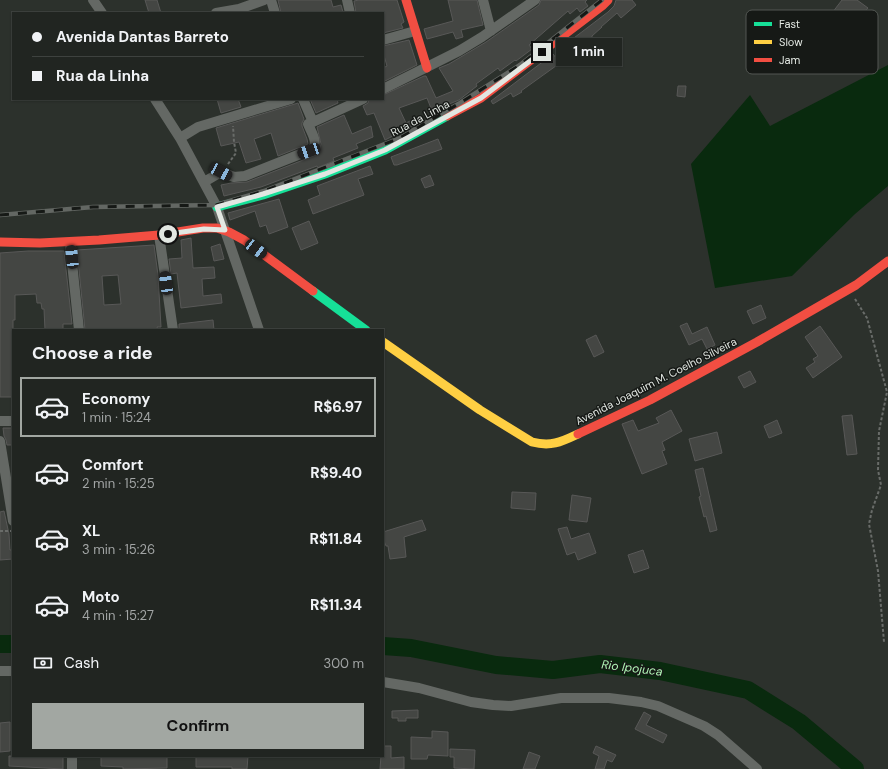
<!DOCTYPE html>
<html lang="en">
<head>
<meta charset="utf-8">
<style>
	:root { --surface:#212521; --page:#292d2a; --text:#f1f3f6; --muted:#a2a5a5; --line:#3e423f; --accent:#a2a7a2 }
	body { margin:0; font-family:"DM Sans",sans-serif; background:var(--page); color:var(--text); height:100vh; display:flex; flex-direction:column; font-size:15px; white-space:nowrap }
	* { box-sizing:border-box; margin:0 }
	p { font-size:13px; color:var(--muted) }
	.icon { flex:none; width:22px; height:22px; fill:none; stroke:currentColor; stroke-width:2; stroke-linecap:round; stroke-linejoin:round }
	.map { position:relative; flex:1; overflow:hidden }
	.drawer { position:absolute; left:12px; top:329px; width:372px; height:428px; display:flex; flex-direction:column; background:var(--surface); border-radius:0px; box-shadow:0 1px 3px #0004,0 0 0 1px var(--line) }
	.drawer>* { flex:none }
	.banner { position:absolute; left:12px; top:12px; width:372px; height:88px; border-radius:0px; box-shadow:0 1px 3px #0004,0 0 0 1px var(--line); display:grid; align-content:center; height:88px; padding:0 20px; background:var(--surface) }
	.end { position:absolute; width:18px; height:18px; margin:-9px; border:5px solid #e2e7e2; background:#111; box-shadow:0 0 0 2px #111 }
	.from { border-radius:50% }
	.bubble { position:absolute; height:28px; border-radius:0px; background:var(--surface); box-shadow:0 1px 3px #0004,0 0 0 1px var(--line); font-size:13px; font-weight:700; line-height:28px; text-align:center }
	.car { position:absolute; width:12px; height:24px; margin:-12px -6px; border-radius:5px; box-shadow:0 0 3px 1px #0007; background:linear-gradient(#222 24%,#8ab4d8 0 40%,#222 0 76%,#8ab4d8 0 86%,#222 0) }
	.banner b { display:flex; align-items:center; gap:14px; height:38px; font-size:15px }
	.banner b+b { border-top:1px solid var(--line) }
	.banner i { width:10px; height:10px; background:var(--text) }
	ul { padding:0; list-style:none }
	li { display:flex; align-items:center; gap:12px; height:60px; margin:0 8px 6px; padding:0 12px; border:2px solid transparent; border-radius:0px }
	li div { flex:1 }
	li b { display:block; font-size:15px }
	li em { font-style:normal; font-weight:700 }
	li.on { border-color:var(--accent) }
	li>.icon { width:36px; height:36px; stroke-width:1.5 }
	h2 { padding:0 20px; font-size:18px; line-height:48px }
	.pay { display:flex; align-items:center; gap:10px; height:44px; padding:0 20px; font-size:15px }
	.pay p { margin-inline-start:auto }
	.button { display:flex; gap:8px; margin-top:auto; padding:8px 20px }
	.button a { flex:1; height:46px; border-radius:0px; background:var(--accent); color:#111; font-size:16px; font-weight:700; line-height:46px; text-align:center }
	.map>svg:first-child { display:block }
	.water { fill:#092a0e }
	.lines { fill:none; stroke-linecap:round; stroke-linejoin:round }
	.river { stroke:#092a0e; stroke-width:18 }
	.building { fill:#444643; stroke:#585857; fill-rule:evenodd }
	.path { stroke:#696c69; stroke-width:2; stroke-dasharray:3 2; stroke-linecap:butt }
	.street { stroke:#646864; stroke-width:10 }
	.fast { stroke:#16e098; stroke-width:9 }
	.slow { stroke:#ffcf43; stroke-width:9 }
	.jam { stroke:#f24e42; stroke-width:9 }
	.rail-casing { stroke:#636763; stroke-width:4.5 }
	.rail { stroke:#161916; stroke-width:3; stroke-dasharray:9; stroke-linecap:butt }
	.route { stroke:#e2e7e2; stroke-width:5 }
	.labels { text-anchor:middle; stroke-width:3; stroke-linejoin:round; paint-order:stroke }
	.street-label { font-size:11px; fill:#e2e7e2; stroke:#161916 }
	.water-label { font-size:12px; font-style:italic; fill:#b0f7b6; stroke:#161916 }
	.key { fill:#161916; stroke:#535753; stroke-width:1 }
	.key-label { font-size:11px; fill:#e2e7e2 }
</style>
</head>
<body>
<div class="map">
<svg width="888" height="769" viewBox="0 0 888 769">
	<rect width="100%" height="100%" fill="#2c312c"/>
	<path class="water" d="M888 65V186L855 214 792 276 715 288 691 164 750 95 770 126Z"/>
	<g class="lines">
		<path class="river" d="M0 644H13
			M383 646 411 648 496 665 553 670 600 664 660 671 748 690 799 722 855 769"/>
	</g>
	<path class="building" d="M145 0H157L161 13H149Z
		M278 0H331L333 7 341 5 343 12 281 13Z
		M359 0H397L404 22 401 24 403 28 383 33V13H356L354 1Z
		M448 0H477L483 25 461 30 463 37 456 39 453 32 427 39 424 29 453 21Z
		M541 0H587L585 2 588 6 580 12 577 8 570 14 568 11 529 45 532 49 516 61 515 60 500 71 498 68 476 84 477 86 459 100 432 111 427 98 399 108 406 123 416 118 418 123 385 140 374 113 367 115 363 106 368 103 369 99H383V95L424 76H426L436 98 453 91 439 68 449 64 486 42 539 5Z
		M616 0H632L636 5 621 18 617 13 601 27H602L592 36V37L572 52 566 44 608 12 614 6Z
		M842 0H857L868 8 861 16 857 13 848 25 832 13Z
		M409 40 417 65 383 82V68L387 66 383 52V46Z
		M553 54 560 63 521 91 522 92 513 97 511 93 493 104 491 101Z
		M678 86H686L685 97 677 96Z
		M217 99H238L241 107 221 113Z
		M310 99H337L338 103 316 113Z
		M298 103 304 119 302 123V126L307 139 308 144 278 156 271 133 254 139 261 159 246 163 239 142 221 146 216 128Z
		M344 115 352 134 371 126 373 137 356 144 358 148 333 158 334 161 319 167 318 168 317 166 261 187 224 196 221 185 231 183 247 182 316 155 319 152 321 144 317 127Z
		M438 139 442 149 397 165H394L391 157Z
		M370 166 373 174 358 179 364 195 313 214 308 200 320 195 317 186Z
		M430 175 434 185 425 188 421 179Z
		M279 199 288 227 269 234 266 225 260 227 255 211 230 220 228 213Z
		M309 221 318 243 301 250 292 228Z
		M191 238 193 268 214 267 215 278 202 279 203 296 221 294 222 303 181 308 177 273 171 274 169 259 182 258 181 240Z
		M220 244 224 259 214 261 211 247Z
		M154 245 158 275 161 327H157L158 330H85L77 250ZM118 275 121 304 104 305 102 276Z
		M28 251H64L72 324H63V330H45L44 309H42L41 303H37L36 294 15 295V320H13V397H0V253Z
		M761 305 766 318 753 324 747 311Z
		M213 320 214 330H179V324Z
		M687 323 692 334 707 327 715 345 707 349 702 339 689 345 680 326Z
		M820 326 842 357 813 378 806 368 815 362 813 359 818 356 805 337Z
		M596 335 604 352 594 357 586 340Z
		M750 371 756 382 744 388 738 377Z
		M671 410 682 431 662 442 665 450 662 451 667 464 642 474 622 424 633 420 638 431 659 423 656 418Z
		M852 415 857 454 847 455 842 416Z
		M777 420 782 433 769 438 764 426Z
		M3 428H13V445H7L6 440 4 436Z
		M717 432 722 453 695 461 689 439Z
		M703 468 717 530 710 532 706 516 704 517 699 497 701 496 695 470Z
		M512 492 536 493 535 510 511 508Z
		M572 495 591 498 587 522 569 520Z
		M4 511 9 534 10 550H13V559L0 560V512Z
		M422 520 426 530 404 537 406 557 390 559 388 546H386L383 538V532Z
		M567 527 571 539 589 533 596 553 578 560 575 552 567 555 558 529Z
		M643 550 649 568 634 573 628 555Z
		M418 710V718H406V721H398V718H392V711Z
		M644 712 651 716 646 725 667 735 663 743 635 729Z
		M10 722V751L0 752V723Z
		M432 731 448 732V756L428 755 427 759H411V737L432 738Z
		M383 746H391V758L404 757V769H380L381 756H383Z
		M596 746 616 755 612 762 607 760 604 769H595L599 756 593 753Z
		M450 749 475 750 474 769 454 768V757H450Z
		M529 752 540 756 535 769H523Z
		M9 756H63V769L9 766Z
		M101 756H167V768L123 769V767L101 766Z
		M196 756H248L247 769H232V767H196Z"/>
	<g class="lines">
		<path class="path" d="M228 164 236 153 234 142 233 126
			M855 299 867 318 887 392 879 431 878 470 881 485 872 510 869 524 878 571 884 642
			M0 531H11"/>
		<path class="street" d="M93 0 102 13
			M271 0 275 13
			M347 0 350 13
			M483 0 491 31
			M216 13 239 9 264 0
			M383 40 415 31
			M383 89 459 51 482 37 535 0
			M155 99 180 138 217 207 259 330
			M303 99 313 122 363 99
			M180 138 198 127 291 99
			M204 182 221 172 234 177 245 176 313 149C318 141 311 132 308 124L313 122
			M159 235 173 330
			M70 243 79 330
			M0 421H13
			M0 441 13 521
			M0 671H13
			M383 682 419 688 471 702 493 705 511 706 561 698H609L641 702 658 706 704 726 718 735 757 769
			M72 756V769"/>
		<path class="fast" d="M217 207 263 195 325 174 385 150 447 116
			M313 291 366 330"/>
		<path class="slow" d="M383 342 480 410 532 442C551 447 561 442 578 434"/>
		<path class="jam" d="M406 0 427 68
			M447 116 481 98 602 6 608 0
			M0 242 40 243 99 240 159 235 203 228H217L229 232 244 240 313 291
			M578 434 650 400 757 342 856 285 888 261"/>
		<g class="rail-casing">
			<path id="rail" d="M0 215 93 207 216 205 264 191 400 138 460 103 520 65 602 0"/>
		</g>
		<use href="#rail" class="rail"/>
	</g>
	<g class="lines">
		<path class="route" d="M168 234 204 229 225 230 217 207 263 194 325 174 385 150 481 98 542 52"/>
	</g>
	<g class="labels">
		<g class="street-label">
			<text transform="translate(420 118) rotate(-28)" y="4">Rua da Linha</text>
			<text transform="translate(656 381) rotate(-27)" y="4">Avenida Joaquim M. Coelho Silveira</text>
		</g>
		<g class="water-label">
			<text transform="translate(632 668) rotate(7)" y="4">Rio Ipojuca</text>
		</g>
	</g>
	<rect x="746" y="10" width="132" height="64" rx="6" class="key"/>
	<rect x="754" y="22" width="18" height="4" fill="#16e098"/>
	<rect x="754" y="40" width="18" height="4" fill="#ffcf43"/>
	<rect x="754" y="58" width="18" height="4" fill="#f24e42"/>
	<g class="key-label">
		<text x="779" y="28">Fast</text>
		<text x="779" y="46">Slow</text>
		<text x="779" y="64">Jam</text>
	</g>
</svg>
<i class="end from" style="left:168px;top:234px"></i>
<i class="end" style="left:542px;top:52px"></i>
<div class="bubble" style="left:556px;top:38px;width:66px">1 min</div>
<i class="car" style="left:309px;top:151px;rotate:251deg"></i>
<i class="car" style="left:221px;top:172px;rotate:118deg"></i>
<i class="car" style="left:256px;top:249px;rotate:127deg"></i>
<i class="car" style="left:72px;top:257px;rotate:354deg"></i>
<i class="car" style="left:166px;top:283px;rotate:352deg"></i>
<div class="banner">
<b><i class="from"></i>Avenida Dantas Barreto</b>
<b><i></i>Rua da Linha</b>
</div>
<section class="drawer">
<h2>Choose a ride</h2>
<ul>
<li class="on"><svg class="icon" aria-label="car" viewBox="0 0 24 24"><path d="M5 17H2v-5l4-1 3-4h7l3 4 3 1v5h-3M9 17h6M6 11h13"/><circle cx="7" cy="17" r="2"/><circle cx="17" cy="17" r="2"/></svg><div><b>Economy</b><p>1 min · 15:24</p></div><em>R$6.97</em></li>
<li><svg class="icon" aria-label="car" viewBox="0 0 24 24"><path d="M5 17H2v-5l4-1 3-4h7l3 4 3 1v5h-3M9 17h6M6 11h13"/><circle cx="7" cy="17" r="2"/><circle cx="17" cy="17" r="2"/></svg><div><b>Comfort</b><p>2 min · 15:25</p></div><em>R$9.40</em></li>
<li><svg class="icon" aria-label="car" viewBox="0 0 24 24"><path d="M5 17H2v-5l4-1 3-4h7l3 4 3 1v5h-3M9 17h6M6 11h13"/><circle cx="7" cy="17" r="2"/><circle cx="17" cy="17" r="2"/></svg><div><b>XL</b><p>3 min · 15:26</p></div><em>R$11.84</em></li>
<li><svg class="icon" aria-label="car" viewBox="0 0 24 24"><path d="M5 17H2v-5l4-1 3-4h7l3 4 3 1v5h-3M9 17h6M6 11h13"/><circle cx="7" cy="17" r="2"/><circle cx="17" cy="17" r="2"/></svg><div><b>Moto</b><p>4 min · 15:27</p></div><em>R$11.34</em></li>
</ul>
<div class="pay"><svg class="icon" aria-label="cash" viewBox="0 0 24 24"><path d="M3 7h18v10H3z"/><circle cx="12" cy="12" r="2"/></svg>Cash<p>300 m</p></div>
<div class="button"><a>Confirm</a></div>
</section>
</div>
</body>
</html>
